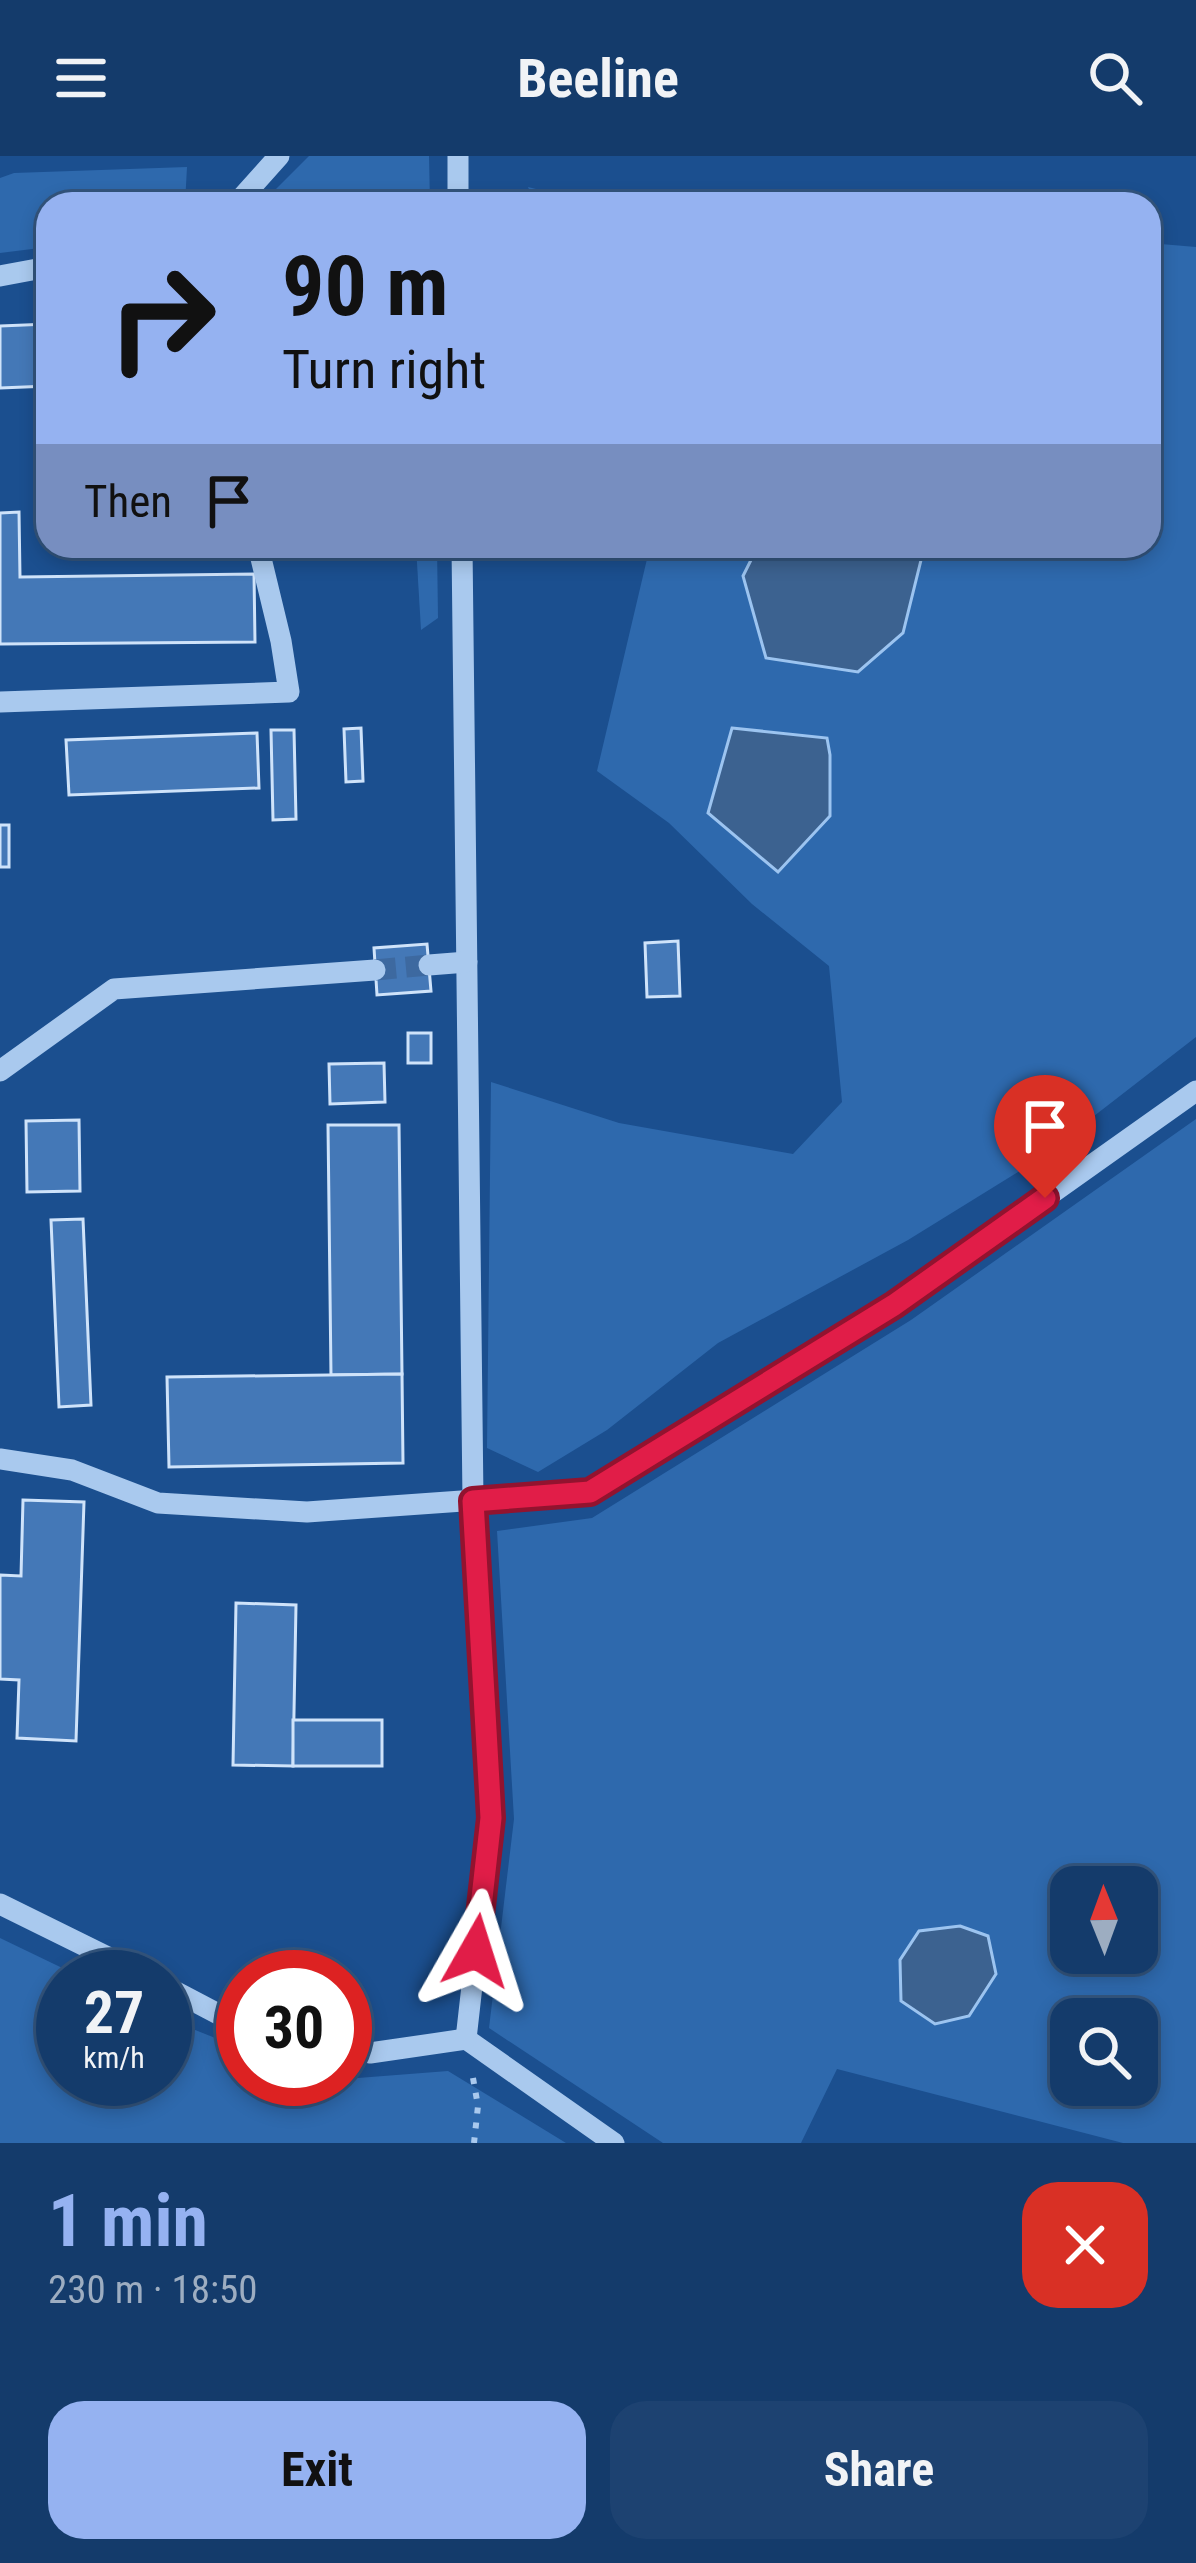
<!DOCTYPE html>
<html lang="en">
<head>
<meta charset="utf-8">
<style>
  :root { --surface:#143b6b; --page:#1d4271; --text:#f1f3f6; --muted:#9dadc1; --line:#33557e; --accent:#95b2f1 }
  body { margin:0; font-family:"Roboto Condensed",sans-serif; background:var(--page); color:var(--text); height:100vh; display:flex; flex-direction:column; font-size:45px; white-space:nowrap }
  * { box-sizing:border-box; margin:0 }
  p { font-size:39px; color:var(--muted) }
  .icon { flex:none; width:66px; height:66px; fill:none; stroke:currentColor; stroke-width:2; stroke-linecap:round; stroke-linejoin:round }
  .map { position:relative; height:1987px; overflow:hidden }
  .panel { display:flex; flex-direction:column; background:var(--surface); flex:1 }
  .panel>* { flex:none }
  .top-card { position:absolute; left:36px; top:36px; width:1125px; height:366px; border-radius:36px; box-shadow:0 6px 18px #0003,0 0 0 3px var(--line); background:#95b2f1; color:#111; overflow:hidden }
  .needle { width:78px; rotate:359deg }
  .fabs { position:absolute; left:1050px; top:1710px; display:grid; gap:24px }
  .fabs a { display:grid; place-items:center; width:108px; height:108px; border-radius:24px; background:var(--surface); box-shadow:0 6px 18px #0003,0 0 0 3px var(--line); font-size:60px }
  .speed { position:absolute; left:36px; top:1794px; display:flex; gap:24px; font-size:60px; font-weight:700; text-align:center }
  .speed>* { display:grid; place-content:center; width:156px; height:156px; border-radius:50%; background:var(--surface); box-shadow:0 6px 18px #0003,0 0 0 3px var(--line); line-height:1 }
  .speed small { font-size:30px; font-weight:400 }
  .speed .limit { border:18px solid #d22; background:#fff; color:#111 }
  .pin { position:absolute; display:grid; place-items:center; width:102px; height:102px; color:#fff; margin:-123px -51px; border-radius:50% 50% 50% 0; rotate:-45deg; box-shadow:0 0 12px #0007 }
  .pin .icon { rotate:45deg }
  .me { position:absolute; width:132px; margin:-66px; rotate:6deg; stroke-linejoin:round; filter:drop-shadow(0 0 9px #0008) }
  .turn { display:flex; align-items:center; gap:42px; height:252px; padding:0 48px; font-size:54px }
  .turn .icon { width:156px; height:156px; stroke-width:2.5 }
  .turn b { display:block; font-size:84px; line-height:102px }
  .then { display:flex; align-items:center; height:114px; padding:0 48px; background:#0003; gap:24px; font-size:45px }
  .round { display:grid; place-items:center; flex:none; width:126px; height:126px; border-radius:36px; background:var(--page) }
  .head { display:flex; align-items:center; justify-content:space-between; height:204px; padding:0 48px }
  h1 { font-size:72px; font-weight:700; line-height:90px; color:var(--accent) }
  .action { display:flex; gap:24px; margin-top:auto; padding:24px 48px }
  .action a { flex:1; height:138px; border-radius:36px; background:var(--accent); color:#111; font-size:48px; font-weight:700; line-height:138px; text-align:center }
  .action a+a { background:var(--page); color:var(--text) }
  header { display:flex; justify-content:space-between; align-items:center; height:156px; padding:0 48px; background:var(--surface); font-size:54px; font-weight:700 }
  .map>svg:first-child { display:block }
  .green { fill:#2e69ad; fill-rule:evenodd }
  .water { fill:#3c6290; stroke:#9cc4f0; stroke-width:3 }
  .building { fill:#4478b7; stroke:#cfe3fa; stroke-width:3 }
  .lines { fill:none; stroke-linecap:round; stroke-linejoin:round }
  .minor-tunnel { stroke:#3d69a0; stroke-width:21; stroke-dasharray:21 10; stroke-linecap:butt }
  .path { stroke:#a9c9ee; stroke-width:6; stroke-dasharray:6 9; stroke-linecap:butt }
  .minor { stroke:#a9c9ee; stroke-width:21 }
  .route-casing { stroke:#92132f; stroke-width:30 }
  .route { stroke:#e11d48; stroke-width:21 }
</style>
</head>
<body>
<header><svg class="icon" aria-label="menu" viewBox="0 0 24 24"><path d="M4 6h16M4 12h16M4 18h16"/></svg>Beeline<svg class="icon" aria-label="search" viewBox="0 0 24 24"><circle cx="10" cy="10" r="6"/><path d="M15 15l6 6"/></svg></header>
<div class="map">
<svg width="1196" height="1987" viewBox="0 0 1196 1987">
  <rect width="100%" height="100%" fill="#1b4f8f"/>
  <g class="green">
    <polygon points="309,0 429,0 430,48 261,48"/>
    <polygon points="187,11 185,48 48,48 48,91 0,97 0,22 14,17"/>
    <polygon points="528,31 596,48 535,48"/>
    <polygon points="1149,87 1196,91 1196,881 1036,1005 908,1084 718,1187 607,1274 538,1316 487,1292 491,926 619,967 793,998 842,946 829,810 752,748 669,667 597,615 647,403 646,390 1149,390"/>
    <polygon points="416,390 437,390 438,462 421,474"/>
    <path d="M 1196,963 L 1196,1987 L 1123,1987 L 837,1913 L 801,1987 L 663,1987 L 489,1872 L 514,1663 L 497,1375 L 592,1362 L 911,1164 ZM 1071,1731 L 1137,1731 L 1137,1797 L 1071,1797 ZM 1071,1863 L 1137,1863 L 1137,1929 L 1071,1929 Z"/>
    <polygon points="0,1782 81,1821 63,1821 63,1923 165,1923 165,1862 243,1893 243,1923 345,1923 448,1915 566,1987 0,1987"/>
  </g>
  <g class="water">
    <polygon points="758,390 889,390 921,404 903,477 858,516 766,502 743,420"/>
    <polygon points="732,572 827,582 830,599 830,660 778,716 708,657"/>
    <polygon points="960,1770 988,1780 996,1818 969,1860 935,1868 901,1845 900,1804 919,1775"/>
  </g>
  <g class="building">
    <polygon points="48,168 48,230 0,232 0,170"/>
    <polygon points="19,356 20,421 254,418 255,486 0,488 0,357"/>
    <polygon points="361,572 363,625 346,626 344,573"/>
    <polygon points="271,574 294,574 296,663 273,664"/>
    <polygon points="257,577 259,632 69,639 66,584"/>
    <rect x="0" y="669" width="9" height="42"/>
    <polygon points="678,785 680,840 647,841 645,787"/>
    <polygon points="427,788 431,835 377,839 374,792"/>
    <rect x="408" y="877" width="23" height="30"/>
    <polygon points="384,907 385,946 330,948 329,908"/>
    <polygon points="79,964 80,1035 27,1036 26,965"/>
    <polygon points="328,969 399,969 402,1218 331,1219"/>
    <polygon points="83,1063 91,1249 59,1251 51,1064"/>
    <polygon points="402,1218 403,1307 169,1311 167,1221"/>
    <polygon points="23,1344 84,1346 76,1585 17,1582 19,1524 0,1523 0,1419 21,1420"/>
    <polygon points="236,1447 296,1449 293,1610 233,1609"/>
    <rect x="293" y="1564" width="89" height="46"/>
  </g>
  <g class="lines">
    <polyline class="minor-tunnel" points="375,814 429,809"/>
    <polyline class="path" points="473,1922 478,1950 474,1987"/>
    <g class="minor">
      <polyline points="458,0 458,48"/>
      <polyline points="236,48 279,0"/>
      <polyline points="0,120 48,111"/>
      <polyline points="462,390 473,1345 491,1662 466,1883 614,1987"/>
      <polyline points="0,546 289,536 281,485 258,390"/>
      <polyline points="429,809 467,806"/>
      <polyline points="0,915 114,833 375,814"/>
      <polyline points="0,1303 72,1314 158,1347 307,1356 589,1336 894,1149 1196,935"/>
      <polyline points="0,1748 148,1821"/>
      <polyline points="165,1830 243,1871"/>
      <polyline points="345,1892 370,1897 466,1883"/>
    </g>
  </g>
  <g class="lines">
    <defs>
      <polyline id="route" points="476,1795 491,1662 473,1345 590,1336 894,1149 1045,1042"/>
    </defs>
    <use href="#route" class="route-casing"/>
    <use href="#route" class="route"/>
  </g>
</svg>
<div class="fabs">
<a><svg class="needle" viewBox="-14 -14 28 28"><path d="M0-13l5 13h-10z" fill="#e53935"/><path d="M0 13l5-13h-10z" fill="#9dadc1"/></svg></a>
<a><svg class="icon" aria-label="search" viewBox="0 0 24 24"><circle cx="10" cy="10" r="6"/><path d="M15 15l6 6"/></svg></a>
</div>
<div class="speed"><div>27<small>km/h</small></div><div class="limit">30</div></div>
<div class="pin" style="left:1045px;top:1042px;background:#d93025"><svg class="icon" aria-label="arrive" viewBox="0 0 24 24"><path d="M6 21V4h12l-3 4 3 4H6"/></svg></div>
<svg class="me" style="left:476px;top:1795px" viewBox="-20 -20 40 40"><path d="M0-17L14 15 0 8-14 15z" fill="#e11d48" stroke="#fff" stroke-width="4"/></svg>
<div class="top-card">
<div class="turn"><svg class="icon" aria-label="right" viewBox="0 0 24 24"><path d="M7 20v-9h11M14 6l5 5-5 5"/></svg><div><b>90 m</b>Turn right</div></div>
<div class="then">Then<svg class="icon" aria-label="arrive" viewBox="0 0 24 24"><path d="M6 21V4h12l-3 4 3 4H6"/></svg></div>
</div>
</div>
<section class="panel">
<div class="head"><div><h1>1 min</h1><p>230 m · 18:50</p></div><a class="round" style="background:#d93025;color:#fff"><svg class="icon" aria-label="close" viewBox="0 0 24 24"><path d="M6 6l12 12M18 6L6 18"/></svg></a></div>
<div class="action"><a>Exit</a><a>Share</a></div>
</section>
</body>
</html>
